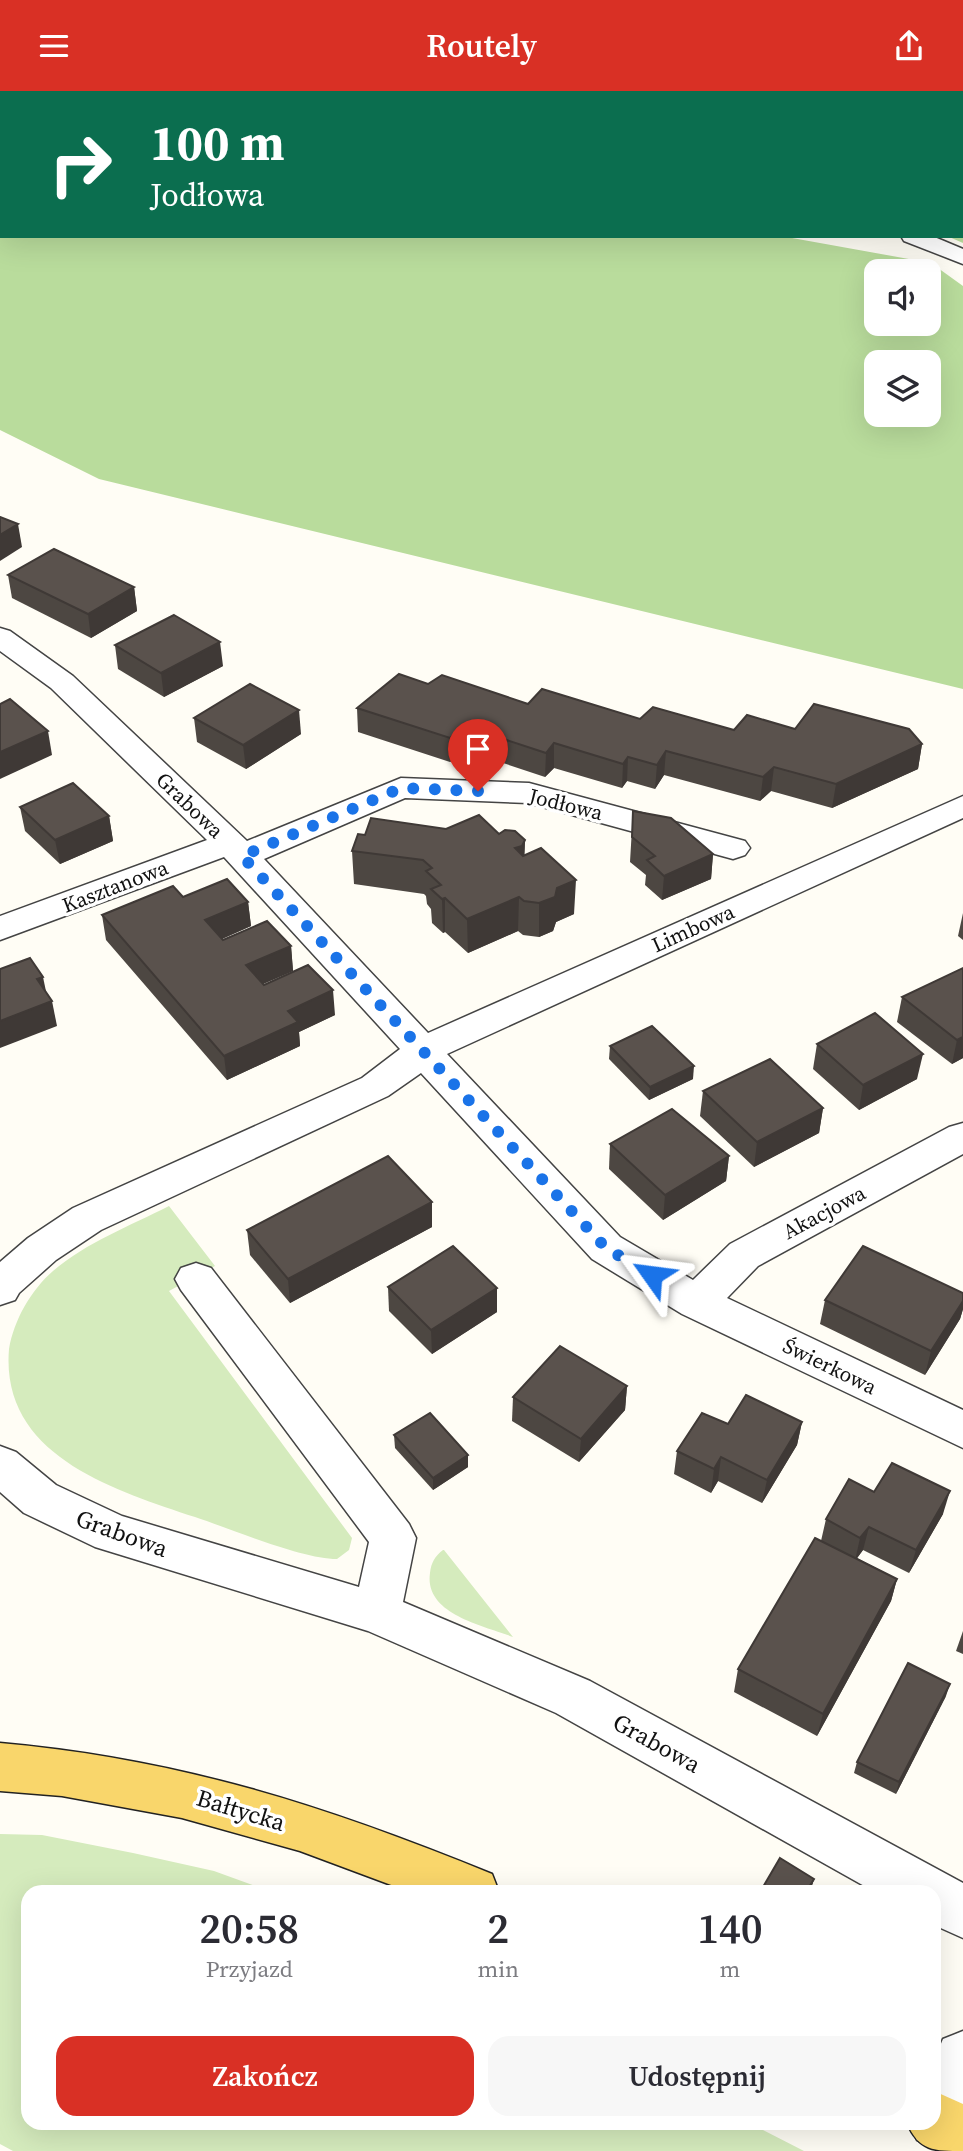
<!DOCTYPE html>
<html lang="pl">
<head>
<meta charset="utf-8">
<style>
  :root { --surface:#fff; --page:#f7f7f7; --text:#2b2b33; --muted:#7c7c81; --accent:#d93025 }
  body { margin:0; font-family:"Source Serif 4",serif; background:var(--page); color:var(--text); height:100vh; display:flex; flex-direction:column; font-size:26px; white-space:nowrap }
  * { box-sizing:border-box; margin:0 }
  p { font-size:23px; color:var(--muted) }
  .icon { flex:none; width:38px; height:38px; fill:none; stroke:currentColor; stroke-width:2; stroke-linecap:round; stroke-linejoin:round }
  .map { position:relative; flex:1; overflow:hidden }
  .drawer { position:absolute; left:21px; top:1794px; width:920px; height:245px; display:flex; flex-direction:column; background:var(--surface); border-radius:21px; box-shadow:0 7px 28px #0002 }
  .drawer>* { flex:none }
  .banner { position:absolute; left:0px; top:0px; width:964px; height:147px; box-shadow:0 7px 28px #0002; background:#0b6e4f; color:#fff; overflow:hidden }
  .tools { position:absolute; left:864px; top:168px; display:grid; gap:14px }
  .tools a { display:grid; place-items:center; width:77px; height:77px; border-radius:14px; background:var(--surface); box-shadow:0 7px 28px #0002; font-size:35px }
  .pin { position:absolute; display:grid; place-items:center; width:60px; height:60px; color:#fff; margin:-72px -30px; border-radius:50% 50% 50% 0; rotate:-45deg; box-shadow:0 0 7px #0007 }
  .pin .icon { rotate:45deg }
  .me { position:absolute; width:77px; margin:-38px; rotate:301deg; stroke-linejoin:round; filter:drop-shadow(0 0 5px #0008) }
  .turn { display:flex; align-items:center; gap:24px; height:147px; padding:0 35px; font-size:32px }
  .turn .icon { width:91px; height:91px; stroke-width:2.5 }
  .turn b { display:block; font-size:49px; line-height:60px }
  .eta { display:flex; justify-content:space-evenly; align-items:center; height:119px; text-align:center }
  .eta b { font-size:42px; font-weight:600; line-height:49px }
  .action { display:flex; gap:14px; margin-top:auto; padding:14px 35px }
  .action a { flex:1; height:80px; border-radius:21px; background:var(--accent); color:#fff; font-size:28px; font-weight:600; line-height:80px; text-align:center }
  .action a+a { background:var(--page); color:var(--text) }
  header { display:flex; justify-content:space-between; align-items:center; height:91px; padding:0 35px; background:var(--accent); color:#fff; font-size:32px; font-weight:600 }
  .map>svg:first-child { display:block }
  .green { fill:#d5ebbd }
  .forest { fill:#b9dc9c; fill-rule:evenodd }
  .lines { fill:none; stroke-linecap:round; stroke-linejoin:round }
  .minor-casing { stroke:#444; stroke-width:3 }
  .major-casing { stroke:#222; stroke-width:3 }
  .minor { fill:#fff; fill-rule:evenodd }
  .major { fill:#f9d66b; fill-rule:evenodd }
  .wall { fill:#4d4742 }
  .shaded-wall { fill:#3f3936 }
  .building { fill:#5a524d; stroke:#3f3936; stroke-width:2 }
  .route { stroke:#1a73e8; stroke-width:12; stroke-dasharray:0 21.6 }
  .labels { text-anchor:middle; dominant-baseline:central; stroke-width:7; stroke-linejoin:round; paint-order:stroke }
  .street-label { font-size:21px; fill:#111; stroke:#fff }
  .near-street-label { font-size:24px; fill:#111; stroke:#fff }
</style>
</head>
<body>
<header><svg class="icon" aria-label="menu" viewBox="0 0 24 24"><path d="M4 6h16M4 12h16M4 18h16"/></svg>Routely<svg class="icon" aria-label="share" viewBox="0 0 24 24"><path d="M12 15V3M7 8l5-5 5 5M5 13v7h14v-7"/></svg></header>
<div class="map">
<svg width="963" height="2060" viewBox="0 0 963 2060">
  <rect width="100%" height="100%" fill="#fffdf5"/>
  <g class="green">
    <path d="M 169,1115 L 215,1175 L 169,1200 L 352,1447 L 349,1459 L 337,1468 C 302,1468 231,1438 195,1426 C 115,1399 0,1365 9,1258 C 14,1229 31,1199 53,1180 C 87,1151 130,1135 169,1115 Z"/>
    <path d="M 443,1459 L 444,1459 L 513,1546 C 482,1534 424,1523 430,1482 C 431,1472 435,1465 443,1459 Z"/>
    <polygon points="0,1743 42,1744 133,1762 214,1780 272,1801 28,1801 28,2032 749,2032 804,2060 13,2060 0,2053"/>
  </g>
  <g class="forest">
    <polygon points="259,0 963,0 963,152 947,145 962,145 962,2"/>
    <path d="M 0,75 L 2,145 L 781,145 L 931,172 L 963,195 L 963,598 L 99,388 L 0,339 ZM 877,180 L 929,180 L 929,233 L 877,233 ZM 877,271 L 929,271 L 929,324 L 877,324 Z"/>
  </g>
  <g class="lines">
    <defs>
      <g id="minor">
        <polygon points="232,0 255,0 256,2 233,2"/>
        <polygon points="901,145 932,145 963,158 963,173 904,150"/>
        <polygon points="0,537 10,540 73,585 247,750 401,687 529,692 745,750 750,757 745,764 733,768 528,712 405,707 264,768 428,942 963,705 963,727 447,963 620,1146 693,1189 730,1153 949,1036 963,1032 963,1063 758,1175 727,1207 963,1319 963,1357 682,1223 592,1168 421,982 388,1005 101,1139 56,1169 19,1202 15,1209 0,1214 0,1171 28,1147 73,1117 362,987 400,958 224,766 0,849 0,825 207,749 51,597 0,560"/>
        <polygon points="196,1172 211,1177 409,1433 416,1447 403,1511 590,1590 963,1792 963,1847 934,1834 934,1801 875,1801 556,1622 368,1540 95,1456 24,1422 0,1401 0,1355 16,1361 56,1394 122,1425 359,1496 369,1451 181,1199 175,1188 181,1177"/>
        <polygon points="963,1940 963,2035 957,2049 937,2057 917,2049 910,2032 934,2032 934,1969 943,1948"/>
      </g>
      <g id="major">
        <path d="M 0,1652 C 180,1668 326,1715 492,1783 L 499,1801 L 410,1801 L 300,1760 L 182,1727 L 62,1705 L 0,1700 Z"/>
        <path d="M 934,2000 L 963,2013 L 963,2060 C 934,2060 919,2060 907,2032 L 934,2032 Z"/>
      </g>
    </defs>
    <use href="#minor" class="minor-casing"/>
    <use href="#major" class="major-casing"/>
    <use href="#minor" class="minor"/>
    <use href="#major" class="major"/>
  </g>
  <g class="wall">
    <polygon points="0,0 189,0 189,2 2,2 2,35 0,34"/>
    <polygon points="8,484 134,496 137,520 91,547 12,507"/>
    <polygon points="115,554 223,575 164,606 118,578"/>
    <polygon points="428,593 528,613 640,628 734,639 795,638 922,653 918,678 832,717 771,700 760,710 664,684 655,698 627,690 622,697 554,677 545,686 464,659 450,671 358,641 357,617"/>
    <polygon points="194,627 301,643 246,678 197,651"/>
    <polygon points="20,716 109,725 113,750 60,773 25,740"/>
    <polygon points="633,720 713,763 711,788 662,809 645,794 646,784 630,771"/>
    <polygon points="446,738 499,743 525,749 524,764 574,823 556,831 553,840 539,846 523,844 518,840 468,862 445,841 443,842 432,832 431,818 427,813 426,805 424,803 354,793 352,760 365,744"/>
    <polygon points="183,806 248,811 251,835 222,848 223,849 291,855 293,880 263,893 335,924 299,941 300,955 227,989 106,849 102,824"/>
    <polygon points="963,822 963,849 958,845"/>
    <polygon points="963,877 963,967 952,973 897,931 902,906"/>
    <polygon points="817,953 917,988 859,1019 813,978"/>
    <polygon points="610,955 693,988 649,1009 609,968"/>
    <polygon points="703,1000 823,1017 819,1042 754,1076 700,1025"/>
    <polygon points="610,1053 729,1065 726,1090 663,1129 609,1078"/>
    <polygon points="432,1136 290,1212 250,1164 247,1139"/>
    <polygon points="388,1196 497,1221 432,1263 389,1220"/>
    <polygon points="963,1202 963,1218 960,1228 925,1284 820,1233 825,1209"/>
    <polygon points="627,1295 625,1319 579,1371 512,1330 513,1306"/>
    <polygon points="802,1331 797,1354 762,1412 718,1390 711,1402 674,1383 677,1360 728,1333"/>
    <polygon points="394,1344 468,1376 433,1399 395,1357"/>
    <polygon points="874,1401 943,1423 909,1482 863,1459 857,1467 897,1488 891,1510 817,1645 734,1601 738,1578 821,1450 826,1428"/>
    <polygon points="963,1540 963,1563 956,1560"/>
    <polygon points="946,1605 896,1703 854,1682 857,1671"/>
    <polygon points="814,1788 810,1801 762,1801 763,1796"/>
  </g>
  <g class="shaded-wall">
    <polygon points="118,0 189,0 189,2 115,2"/>
    <polygon points="18,433 22,456 0,470 0,444"/>
    <polygon points="134,496 137,520 91,547 88,523"/>
    <polygon points="220,551 223,575 164,606 161,582"/>
    <polygon points="299,619 301,643 246,678 243,654"/>
    <polygon points="464,635 464,659 450,671 450,647"/>
    <polygon points="48,640 52,664 0,688 0,661"/>
    <polygon points="554,652 554,677 545,686 546,662"/>
    <polygon points="922,653 918,678 832,717 836,693"/>
    <polygon points="666,660 664,684 655,698 657,674"/>
    <polygon points="628,666 627,690 622,697 623,673"/>
    <polygon points="774,676 771,700 760,710 763,686"/>
    <polygon points="109,725 113,750 60,773 55,749"/>
    <polygon points="525,749 524,782 515,757"/>
    <polygon points="713,763 711,788 662,809 664,785"/>
    <polygon points="576,789 574,823 556,831 553,840 539,846 539,812 557,797"/>
    <polygon points="519,806 518,840 468,862 467,828"/>
    <polygon points="445,807 445,841 443,842 442,808"/>
    <polygon points="248,811 251,835 208,854 205,829"/>
    <polygon points="291,855 293,880 249,899 246,874"/>
    <polygon points="43,886 48,910 37,888"/>
    <polygon points="333,899 335,924 299,941 300,955 227,989 224,965 288,920"/>
    <polygon points="52,910 57,935 0,957 0,930"/>
    <polygon points="963,946 963,967 952,973 957,949"/>
    <polygon points="923,963 917,988 859,1019 863,994"/>
    <polygon points="694,975 693,988 649,1009 650,996"/>
    <polygon points="823,1017 819,1042 754,1076 757,1051"/>
    <polygon points="729,1065 726,1090 663,1129 665,1104"/>
    <polygon points="432,1111 432,1136 290,1212 288,1188"/>
    <polygon points="497,1197 497,1221 432,1263 431,1239"/>
    <polygon points="963,1210 963,1218 960,1228 925,1284 931,1260"/>
    <polygon points="627,1295 625,1319 579,1371 581,1348"/>
    <polygon points="802,1331 797,1354 762,1412 767,1389"/>
    <polygon points="468,1364 468,1376 433,1399 433,1387"/>
    <polygon points="721,1366 718,1390 711,1402 714,1378"/>
    <polygon points="950,1400 943,1423 909,1482 916,1459"/>
    <polygon points="869,1436 863,1459 855,1470 860,1447"/>
    <polygon points="897,1488 891,1510 817,1645 823,1623"/>
    <polygon points="950,1593 946,1605 896,1703 899,1691"/>
    <polygon points="814,1788 810,1801 806,1801"/>
  </g>
  <g class="building">
    <polygon points="36,0 118,0 115,2 54,2"/>
    <polygon points="0,426 18,433 0,444"/>
    <polygon points="54,458 134,496 88,523 8,484"/>
    <polygon points="174,524 220,551 161,582 115,554"/>
    <polygon points="399,583 428,593 442,584 528,613 542,598 640,628 653,616 734,639 747,624 795,638 814,613 909,638 922,653 836,693 774,676 763,686 666,660 657,674 628,666 623,673 554,652 546,662 464,635 450,647 357,617"/>
    <polygon points="250,593 299,619 243,654 194,627"/>
    <polygon points="10,608 48,640 0,661 0,613"/>
    <polygon points="73,692 109,725 55,749 20,716"/>
    <polygon points="633,720 671,727 713,763 664,785 647,769 655,765 632,746"/>
    <polygon points="479,724 499,743 505,739 515,740 525,749 522,755 515,757 523,765 541,757 576,789 557,797 555,806 539,812 524,810 519,806 467,828 445,807 442,808 431,798 441,794 426,780 432,777 423,769 352,760 358,743 365,744 371,727 446,738"/>
    <polygon points="227,788 248,811 205,829 223,849 267,830 291,855 246,874 264,894 308,874 333,899 288,920 298,931 224,965 102,824 173,795 183,806"/>
    <polygon points="30,867 43,886 37,888 52,910 0,930 0,878"/>
    <polygon points="963,877 963,946 957,949 902,906"/>
    <polygon points="875,922 923,963 863,994 817,953"/>
    <polygon points="652,935 694,975 650,996 610,955"/>
    <polygon points="770,968 823,1017 757,1051 703,1000"/>
    <polygon points="672,1018 729,1065 665,1104 610,1053"/>
    <polygon points="388,1065 432,1111 288,1188 247,1139"/>
    <polygon points="453,1155 497,1197 431,1239 388,1196"/>
    <polygon points="863,1155 963,1202 963,1210 931,1260 825,1209"/>
    <polygon points="560,1255 627,1295 581,1348 513,1306"/>
    <polygon points="746,1304 802,1331 767,1389 721,1366 714,1378 677,1360 702,1322 728,1333"/>
    <polygon points="430,1322 468,1364 433,1387 394,1344"/>
    <polygon points="892,1372 950,1400 916,1459 869,1436 860,1447 826,1428 849,1388 874,1401"/>
    <polygon points="815,1447 897,1488 823,1623 738,1578"/>
    <polygon points="908,1572 950,1593 899,1691 857,1671"/>
    <polygon points="780,1767 814,1788 806,1801 771,1801 763,1796"/>
  </g>
  <g class="lines">
    <polyline class="route" points="478,700 401,697 242,765 606,1157 652,1184"/>
  </g>
  <g class="labels">
    <g class="street-label">
      <text transform="translate(566 713) rotate(14)">Jodłowa</text>
      <text transform="translate(190 714) rotate(44)">Grabowa</text>
      <text transform="translate(115 795) rotate(-21)">Kasztanowa</text>
      <text transform="translate(693 837) rotate(-24)">Limbowa</text>
      <text transform="translate(824 1121) rotate(-28)">Akacjowa</text>
      <text transform="translate(830 1275) rotate(26)">Świerkowa</text>
    </g>
    <g class="near-street-label">
      <text transform="translate(122 1442) rotate(20)">Grabowa</text>
      <text transform="translate(657 1652) rotate(29)">Grabowa</text>
      <text transform="translate(241 1719) rotate(17)">Bałtycka</text>
    </g>
  </g>
</svg>
<div class="tools">
<a><svg class="icon" aria-label="sound" viewBox="0 0 24 24"><path d="M4 9h4l5-4v14l-5-4H4zM17 9q2 3 0 6"/></svg></a>
<a><svg class="icon" aria-label="layers" viewBox="0 0 24 24"><path d="M12 4l9 5-9 5-9-5zM3 14l9 5 9-5"/></svg></a>
</div>
<div class="pin" style="left:478px;top:700px;background:#d93025"><svg class="icon" aria-label="arrive" viewBox="0 0 24 24"><path d="M6 21V4h12l-3 4 3 4H6"/></svg></div>
<svg class="me" style="left:652px;top:1184px" viewBox="-20 -20 40 40"><path d="M0-17L14 15 0 8-14 15z" fill="#1a73e8" stroke="#fff" stroke-width="4"/></svg>
<div class="banner">
<div class="turn"><svg class="icon" aria-label="right" viewBox="0 0 24 24"><path d="M7 20v-9h11M14 6l5 5-5 5"/></svg><div><b>100 m</b>Jodłowa</div></div>
</div>
<section class="drawer">
<div class="eta">
<div><b>20:58</b><p>Przyjazd</p></div>
<div><b>2</b><p>min</p></div>
<div><b>140</b><p>m</p></div>
</div>
<div class="action"><a>Zakończ</a><a>Udostępnij</a></div>
</section>
</div>
</body>
</html>
